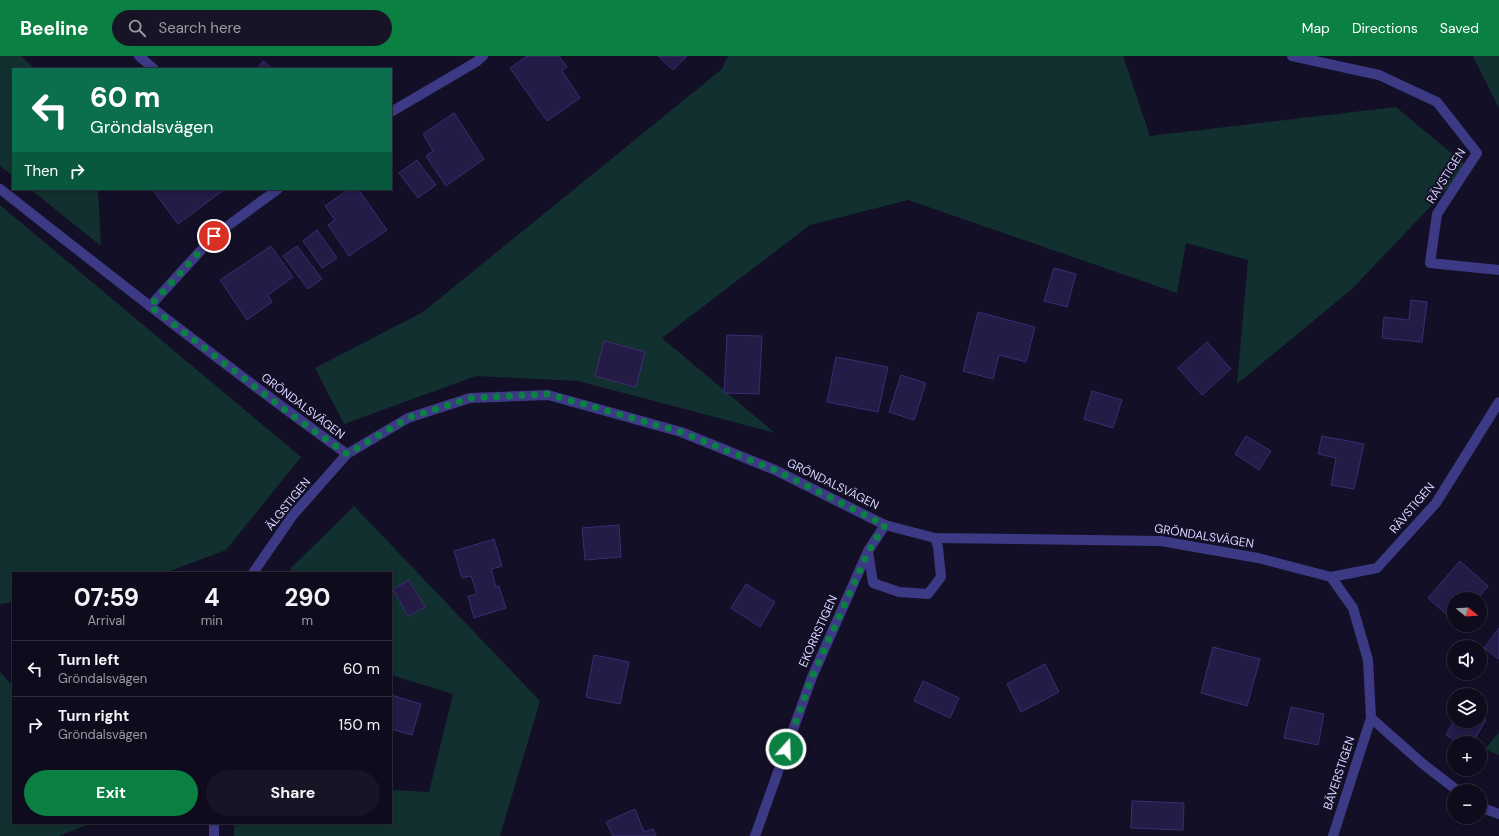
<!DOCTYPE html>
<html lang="en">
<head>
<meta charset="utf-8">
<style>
  :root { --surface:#0e0b1c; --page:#171425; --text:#f1f3f6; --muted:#9b9ba3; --line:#2e2b3b; --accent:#0b8043 }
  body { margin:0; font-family:"DM Sans",sans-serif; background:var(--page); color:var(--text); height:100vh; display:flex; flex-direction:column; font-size:15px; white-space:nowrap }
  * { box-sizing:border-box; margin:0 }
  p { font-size:13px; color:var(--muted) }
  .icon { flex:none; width:22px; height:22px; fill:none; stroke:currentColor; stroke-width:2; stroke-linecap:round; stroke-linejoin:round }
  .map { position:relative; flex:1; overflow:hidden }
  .panel { position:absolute; left:12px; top:516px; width:380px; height:252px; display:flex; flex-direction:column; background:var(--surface); border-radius:0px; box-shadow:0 2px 6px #0003,0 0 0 1px var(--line) }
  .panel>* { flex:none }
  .hud { position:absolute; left:12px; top:12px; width:380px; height:122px; border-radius:0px; box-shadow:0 2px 6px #0003,0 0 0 1px var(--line); background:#0b6e4f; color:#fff; overflow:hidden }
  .needle { width:26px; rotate:108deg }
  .controls { position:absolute; left:1447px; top:536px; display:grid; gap:8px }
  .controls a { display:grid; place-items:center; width:40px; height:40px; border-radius:50%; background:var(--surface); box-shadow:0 2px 6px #0003,0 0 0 1px var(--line); font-size:20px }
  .pin { position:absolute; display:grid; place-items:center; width:34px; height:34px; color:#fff; margin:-17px; border:2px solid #fff; border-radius:50%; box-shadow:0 1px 4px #0007 }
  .me { position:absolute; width:44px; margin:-22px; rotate:20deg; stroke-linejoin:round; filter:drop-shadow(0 0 3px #0008) }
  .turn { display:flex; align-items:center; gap:14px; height:84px; padding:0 12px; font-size:18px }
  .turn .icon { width:52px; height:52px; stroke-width:2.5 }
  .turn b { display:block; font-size:28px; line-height:34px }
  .then { display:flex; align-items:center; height:38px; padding:0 12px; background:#0003; gap:8px; font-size:15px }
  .eta { display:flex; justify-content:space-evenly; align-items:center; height:68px; text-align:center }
  .eta b { font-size:24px; font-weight:700; line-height:28px }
  .button { display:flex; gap:8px; margin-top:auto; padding:8px 12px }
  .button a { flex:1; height:46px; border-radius:24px; background:var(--accent); color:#fff; font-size:16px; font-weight:700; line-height:46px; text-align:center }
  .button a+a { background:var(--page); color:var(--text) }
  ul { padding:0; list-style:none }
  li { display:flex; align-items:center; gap:12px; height:56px; padding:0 12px; border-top:1px solid var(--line) }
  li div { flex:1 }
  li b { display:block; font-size:15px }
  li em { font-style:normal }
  header { display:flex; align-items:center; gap:24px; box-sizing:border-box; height:56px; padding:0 20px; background:var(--accent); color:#fff }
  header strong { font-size:19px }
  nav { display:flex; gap:22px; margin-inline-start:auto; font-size:14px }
  .search { width:280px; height:36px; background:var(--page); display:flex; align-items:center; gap:10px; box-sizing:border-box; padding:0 14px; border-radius:22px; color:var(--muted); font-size:15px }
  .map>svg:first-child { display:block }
  .green { fill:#12302f }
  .building { fill:#241b47; stroke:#3b2d73 }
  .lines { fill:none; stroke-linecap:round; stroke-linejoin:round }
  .minor { stroke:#3d3a85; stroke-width:10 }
  .route { stroke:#0b8043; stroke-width:7; stroke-dasharray:0 12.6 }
  .labels { text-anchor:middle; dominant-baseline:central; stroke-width:4; stroke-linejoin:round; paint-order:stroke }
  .street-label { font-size:12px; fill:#d9d4ff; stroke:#130f26 }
</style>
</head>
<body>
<header>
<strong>Beeline</strong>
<div class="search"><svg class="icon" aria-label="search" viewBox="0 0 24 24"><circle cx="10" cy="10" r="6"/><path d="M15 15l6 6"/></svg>Search here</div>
<nav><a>Map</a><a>Directions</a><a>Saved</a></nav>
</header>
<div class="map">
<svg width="1499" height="780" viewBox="0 0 1499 780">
  <rect width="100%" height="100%" fill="#130f26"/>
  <g class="green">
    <polygon points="0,0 21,0 35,13 13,13 13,120 0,110"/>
    <polygon points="728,0 1123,0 1150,80 1396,51 1468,111 1352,233 1237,328 1248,204 1186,187 1177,237 908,144 810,169 662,282 775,377 578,325 476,320 344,368 315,312 423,256 722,13"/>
    <polygon points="1473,0 1499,0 1499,52"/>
    <polygon points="30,133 98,133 101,190"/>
    <polygon points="0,149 301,401 226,494 165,517 13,517 13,546 0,548"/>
    <polygon points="354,450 540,645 500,780 234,780 234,767 391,767 391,734 429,736 453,638 391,619 391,517 289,517 292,511"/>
    <polygon points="0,616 13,630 13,767 92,767 59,780 0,780"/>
    <polygon points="1499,676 1499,699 1485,693"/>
  </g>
  <g class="building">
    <polygon points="527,0 559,0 567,11 562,15 580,42 547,65 510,12"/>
    <polygon points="658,0 687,0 673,14"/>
    <polygon points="263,5 273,13 257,13"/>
    <polygon points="454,57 484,103 446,130 426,100 433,95 423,78"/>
    <polygon points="417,104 436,129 418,142 399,117"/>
    <polygon points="154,133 225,133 178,168 153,134"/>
    <polygon points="349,133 358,133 387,174 349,200 328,169 335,164 325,150"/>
    <polygon points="317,174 337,202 322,212 303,185"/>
    <polygon points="271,190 293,221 268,239 272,246 247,264 220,224"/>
    <polygon points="297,190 322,223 308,233 283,200"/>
    <polygon points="1054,212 1076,218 1067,251 1044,245"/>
    <polygon points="1411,244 1427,246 1422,286 1382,282 1384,261 1409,264"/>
    <polygon points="978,256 1035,271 1026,306 999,299 993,323 963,315"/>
    <polygon points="727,279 762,280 759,338 724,337"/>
    <polygon points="604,285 645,296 636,331 595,320"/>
    <polygon points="1207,286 1231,313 1202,339 1178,312"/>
    <polygon points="836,301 888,311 878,356 827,346"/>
    <polygon points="901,319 926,327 914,364 889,356"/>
    <polygon points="1092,335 1122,344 1113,372 1084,363"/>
    <polygon points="1246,380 1271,395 1259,414 1235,398"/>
    <polygon points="1322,380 1364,388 1354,433 1331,429 1336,402 1318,398"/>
    <polygon points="619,469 621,501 585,504 582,472"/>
    <polygon points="494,483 502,510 491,513 496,531 499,530 506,552 474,562 468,540 477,538 471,520 462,522 454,495"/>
    <polygon points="1460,505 1488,530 1477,543 1454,543 1454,565 1428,542"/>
    <polygon points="409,524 425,551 408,560 393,533"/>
    <polygon points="746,528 775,546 760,571 731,552"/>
    <polygon points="1499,572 1499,603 1484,592"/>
    <polygon points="1213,591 1260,603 1247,650 1201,637"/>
    <polygon points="594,599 629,606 620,648 586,641"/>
    <polygon points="1045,608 1059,636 1021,656 1007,628"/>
    <polygon points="923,625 959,642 950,662 914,645"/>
    <polygon points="391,639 421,648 412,679 391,673"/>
    <polygon points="1291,651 1324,658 1318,689 1284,682"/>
    <polygon points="1480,661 1486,664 1472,687 1459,687 1446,679 1454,665 1480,665"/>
    <polygon points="1132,745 1184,747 1183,774 1131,772"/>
    <polygon points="635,753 644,776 653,773 656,780 613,780 606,766"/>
  </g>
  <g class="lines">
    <g class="minor">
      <polyline points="139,0 154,13"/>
      <polyline points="1292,0 1379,19 1437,46 1477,97 1437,158 1430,207 1499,214"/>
      <polyline points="391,56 476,6 483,0"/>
      <path d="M 0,133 C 115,223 229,313 347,398 L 408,362 L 470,342 L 548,339 L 681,376 L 775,414 L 885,469 L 935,482 L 1161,485 L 1258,502 L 1331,521 L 1353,552 L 1368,604 L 1371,662 L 1423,708 L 1458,735"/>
      <polyline points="150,250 214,180 278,133"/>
      <polyline points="885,469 868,495 873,527 899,536 928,538 941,521 938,491 935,482"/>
      <polyline points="253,517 293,459 347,398"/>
      <polyline points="1331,521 1377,512 1436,447 1499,346"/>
      <polyline points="1480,751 1499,758"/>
      <polyline points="214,767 214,780"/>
      <polyline points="755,780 812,621 868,495"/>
      <polyline points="1333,780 1371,662"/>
    </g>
  </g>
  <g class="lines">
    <polyline class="route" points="214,180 150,250 293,360 347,398 408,362 470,342 548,338 681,376 775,414 885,469 868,496 812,621 786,693"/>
  </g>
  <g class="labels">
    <g class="street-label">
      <text transform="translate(1446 120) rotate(-58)">RÄVSTIGEN</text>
      <text transform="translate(303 350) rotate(37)">GRÖNDALSVÄGEN</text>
      <text transform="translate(833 428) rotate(26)">GRÖNDALSVÄGEN</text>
      <text transform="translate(288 448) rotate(-51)">ÄLGSTIGEN</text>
      <text transform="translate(1412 452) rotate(-50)">RÄVSTIGEN</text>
      <text transform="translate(1204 480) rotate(9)">GRÖNDALSVÄGEN</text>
      <text transform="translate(818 575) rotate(-66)">EKORRSTIGEN</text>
      <text transform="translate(1339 717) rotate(-72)">BÄVERSTIGEN</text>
    </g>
  </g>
</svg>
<div class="controls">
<a><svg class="needle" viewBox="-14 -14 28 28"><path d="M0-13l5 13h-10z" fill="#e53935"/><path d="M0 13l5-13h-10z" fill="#9b9ba3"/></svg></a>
<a><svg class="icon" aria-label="sound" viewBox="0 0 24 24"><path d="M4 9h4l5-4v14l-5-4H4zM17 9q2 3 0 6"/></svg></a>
<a><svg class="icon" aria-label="layers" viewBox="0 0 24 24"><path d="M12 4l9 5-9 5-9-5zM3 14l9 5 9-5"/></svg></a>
<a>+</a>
<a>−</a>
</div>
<div class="pin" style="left:214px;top:180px;background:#d93025"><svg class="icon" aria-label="arrive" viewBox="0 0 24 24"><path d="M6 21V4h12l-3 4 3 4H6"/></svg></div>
<svg class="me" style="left:786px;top:693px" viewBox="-20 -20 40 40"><circle r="17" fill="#0b8043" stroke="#fff" stroke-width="3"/><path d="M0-11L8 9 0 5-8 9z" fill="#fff"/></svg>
<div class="hud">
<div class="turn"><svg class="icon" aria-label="left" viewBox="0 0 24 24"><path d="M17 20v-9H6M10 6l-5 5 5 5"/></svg><div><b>60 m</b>Gröndalsvägen</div></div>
<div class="then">Then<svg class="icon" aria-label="right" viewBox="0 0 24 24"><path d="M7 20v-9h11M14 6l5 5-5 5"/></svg></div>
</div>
<section class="panel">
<div class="eta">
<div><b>07:59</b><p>Arrival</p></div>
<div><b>4</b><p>min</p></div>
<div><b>290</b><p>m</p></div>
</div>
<ul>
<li><svg class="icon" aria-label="left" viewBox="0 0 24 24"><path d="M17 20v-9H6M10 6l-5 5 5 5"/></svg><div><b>Turn left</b><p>Gröndalsvägen</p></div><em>60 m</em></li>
<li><svg class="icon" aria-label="right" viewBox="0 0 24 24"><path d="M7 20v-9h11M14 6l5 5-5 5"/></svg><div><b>Turn right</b><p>Gröndalsvägen</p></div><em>150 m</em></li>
</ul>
<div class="button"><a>Exit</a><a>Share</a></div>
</section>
</div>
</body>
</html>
